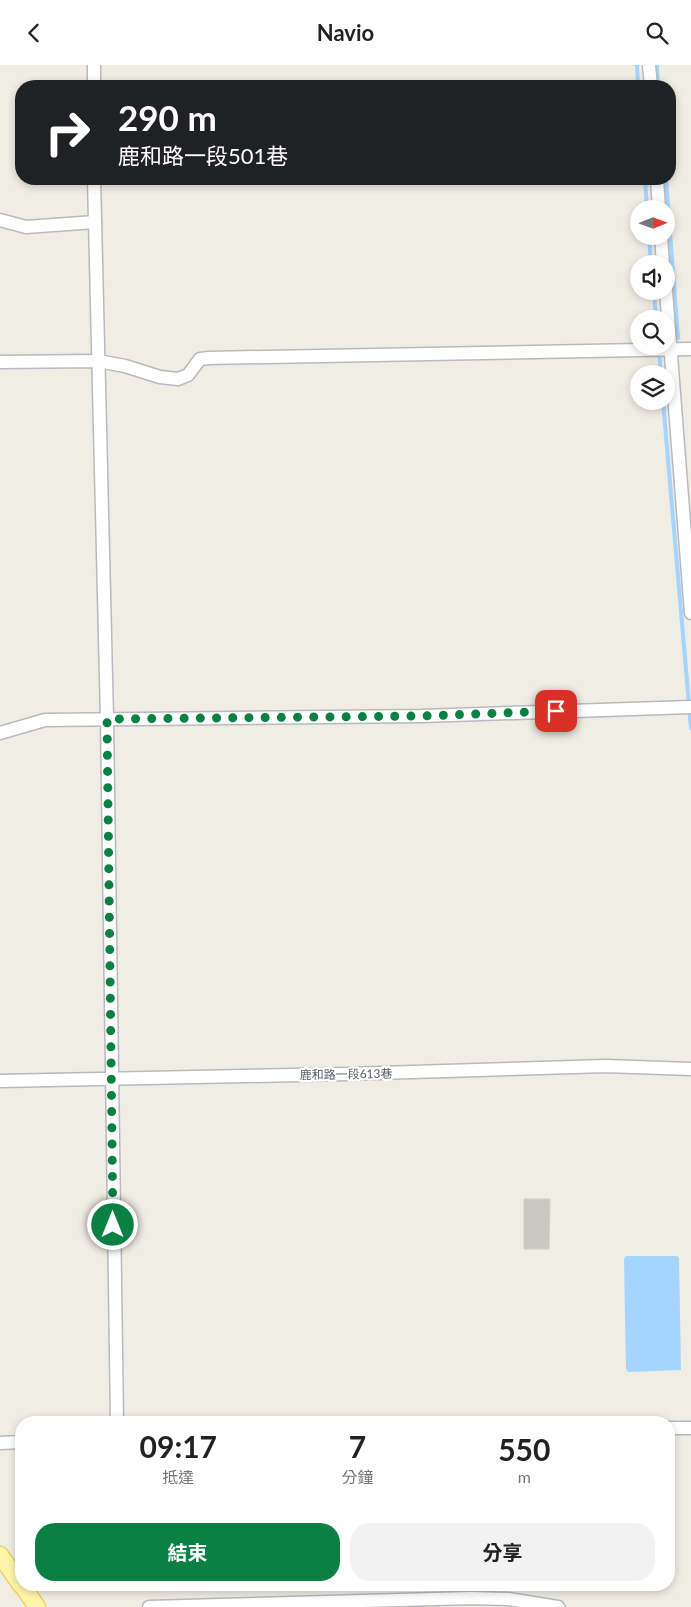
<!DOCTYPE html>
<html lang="zh-TW">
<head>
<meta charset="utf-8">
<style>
  :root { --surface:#fff; --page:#f2f2f2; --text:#222; --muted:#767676; --accent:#0b8043 }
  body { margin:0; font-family:Lato,"Noto Sans TC",sans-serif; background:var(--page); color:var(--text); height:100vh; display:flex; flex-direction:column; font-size:19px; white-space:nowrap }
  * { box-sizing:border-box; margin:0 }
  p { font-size:16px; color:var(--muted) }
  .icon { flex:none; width:28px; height:28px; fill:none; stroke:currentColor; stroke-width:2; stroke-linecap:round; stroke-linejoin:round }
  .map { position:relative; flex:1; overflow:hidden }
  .panel { position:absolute; left:15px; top:1351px; width:660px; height:175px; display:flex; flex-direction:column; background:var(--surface); border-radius:20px; box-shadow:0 2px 8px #0003 }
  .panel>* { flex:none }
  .hud { position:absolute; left:15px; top:15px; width:661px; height:105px; border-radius:20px; box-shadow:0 2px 8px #0003; background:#202124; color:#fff; overflow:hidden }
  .needle { width:32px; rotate:89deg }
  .controls { position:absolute; left:630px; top:135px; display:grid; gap:10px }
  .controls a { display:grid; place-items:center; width:45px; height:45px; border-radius:50%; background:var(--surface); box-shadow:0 2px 8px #0003; font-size:25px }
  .pin { position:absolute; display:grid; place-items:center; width:42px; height:42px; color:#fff; margin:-21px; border-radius:10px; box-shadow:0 2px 8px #0006 }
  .me { position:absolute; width:55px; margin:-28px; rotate:0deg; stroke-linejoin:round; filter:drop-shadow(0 0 4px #0008) }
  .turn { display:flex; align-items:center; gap:18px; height:105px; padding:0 20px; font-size:22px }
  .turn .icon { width:65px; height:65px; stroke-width:2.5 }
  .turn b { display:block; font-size:35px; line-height:42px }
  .eta { display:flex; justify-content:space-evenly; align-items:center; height:85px; text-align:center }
  .eta b { font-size:30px; font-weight:700; line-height:35px }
  .action { display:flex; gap:10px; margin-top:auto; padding:10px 20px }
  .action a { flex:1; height:58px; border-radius:20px; background:var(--accent); color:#fff; font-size:20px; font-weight:700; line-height:58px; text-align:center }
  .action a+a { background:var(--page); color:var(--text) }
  header { display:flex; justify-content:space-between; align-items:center; height:65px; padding:0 20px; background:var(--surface); font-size:22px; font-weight:700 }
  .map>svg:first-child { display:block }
  .water { fill:#a5d4ff }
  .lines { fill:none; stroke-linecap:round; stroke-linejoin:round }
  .stream { stroke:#a5d4ff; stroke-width:4 }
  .building { fill:#cac8c1; stroke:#d4cfc2 }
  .minor-casing { stroke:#b7babf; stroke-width:15 }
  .major-casing { stroke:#f5cf58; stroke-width:19 }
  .minor { stroke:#fff; stroke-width:12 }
  .major { stroke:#fff5aa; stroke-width:16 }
  .route { stroke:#0b8043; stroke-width:9; stroke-dasharray:0 16.2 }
  .labels { text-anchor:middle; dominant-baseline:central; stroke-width:4.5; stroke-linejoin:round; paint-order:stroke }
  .street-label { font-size:12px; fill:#5c6065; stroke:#fff }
</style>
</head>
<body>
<header><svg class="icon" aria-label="back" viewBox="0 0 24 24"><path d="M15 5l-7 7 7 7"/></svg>Navio<svg class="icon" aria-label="search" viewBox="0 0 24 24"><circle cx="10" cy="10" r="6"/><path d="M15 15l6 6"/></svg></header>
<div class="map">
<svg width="691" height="1542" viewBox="0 0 691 1542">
  <rect width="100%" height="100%" fill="#efede4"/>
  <polygon class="water" points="626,1191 677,1191 679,1193 681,1305 628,1307 626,1304 624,1194"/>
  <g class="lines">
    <g class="stream">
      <polyline points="637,0 638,21"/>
      <polyline points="657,0 658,21"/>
      <polyline points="645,114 647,144"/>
      <polyline points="666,114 678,273"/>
      <polyline points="649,171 651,199"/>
      <polyline points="654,226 656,254"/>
      <polyline points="659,286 661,309"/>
      <polyline points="663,336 691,663"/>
    </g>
  </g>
  <polygon class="building" points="524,1134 550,1134 549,1184 524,1184"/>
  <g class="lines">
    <defs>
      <g id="minor">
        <polyline points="94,0 94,21"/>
        <polyline points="649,0 651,21"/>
        <polyline points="94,114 107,654 117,1358"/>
        <polyline points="657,114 659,144"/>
        <polyline points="0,155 26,162 95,157"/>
        <polyline points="661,171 663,199"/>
        <polyline points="666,226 691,548"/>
        <polyline points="0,297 98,296 125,301 160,312 178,314 188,310 200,294 209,293 691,284"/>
        <polyline points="0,668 45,655 422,651 691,642"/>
        <polyline points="0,1016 347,1009 606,1001 691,1004"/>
        <polyline points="669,1363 691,1363"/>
        <polyline points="0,1378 21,1377"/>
        <polyline points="149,1542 471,1533 508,1534 558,1542"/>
      </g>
      <g id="major">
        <polyline points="0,1490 21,1520"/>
        <polyline points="22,1520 37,1542"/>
      </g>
    </defs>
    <use href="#minor" class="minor-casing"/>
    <use href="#major" class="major-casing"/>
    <use href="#minor" class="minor"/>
    <use href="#major" class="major"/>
  </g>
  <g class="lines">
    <polyline class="route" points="113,1160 107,654 422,651 556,646"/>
  </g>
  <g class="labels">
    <g class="street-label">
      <text transform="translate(346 1009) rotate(-1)">鹿和路一段613巷</text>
    </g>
  </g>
</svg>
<div class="controls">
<a><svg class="needle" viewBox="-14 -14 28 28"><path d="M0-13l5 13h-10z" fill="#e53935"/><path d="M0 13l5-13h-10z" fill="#767676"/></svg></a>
<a><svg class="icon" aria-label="sound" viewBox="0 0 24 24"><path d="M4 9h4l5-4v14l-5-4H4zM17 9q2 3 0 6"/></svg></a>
<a><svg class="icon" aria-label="search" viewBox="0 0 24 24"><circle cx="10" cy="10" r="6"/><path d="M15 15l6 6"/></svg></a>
<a><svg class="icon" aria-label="layers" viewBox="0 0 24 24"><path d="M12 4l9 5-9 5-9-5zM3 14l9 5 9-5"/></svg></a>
</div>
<div class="pin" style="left:556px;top:646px;background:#d93025"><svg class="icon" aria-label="arrive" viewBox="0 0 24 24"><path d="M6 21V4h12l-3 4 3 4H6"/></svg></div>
<svg class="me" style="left:113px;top:1160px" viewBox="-20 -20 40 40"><circle r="17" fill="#0b8043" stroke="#fff" stroke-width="3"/><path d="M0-11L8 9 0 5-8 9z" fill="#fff"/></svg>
<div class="hud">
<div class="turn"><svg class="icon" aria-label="right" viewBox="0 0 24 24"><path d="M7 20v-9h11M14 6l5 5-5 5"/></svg><div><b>290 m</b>鹿和路一段501巷</div></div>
</div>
<section class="panel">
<div class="eta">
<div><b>09:17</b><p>抵達</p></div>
<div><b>7</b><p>分鐘</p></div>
<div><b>550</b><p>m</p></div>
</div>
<div class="action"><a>結束</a><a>分享</a></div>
</section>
</div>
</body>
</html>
